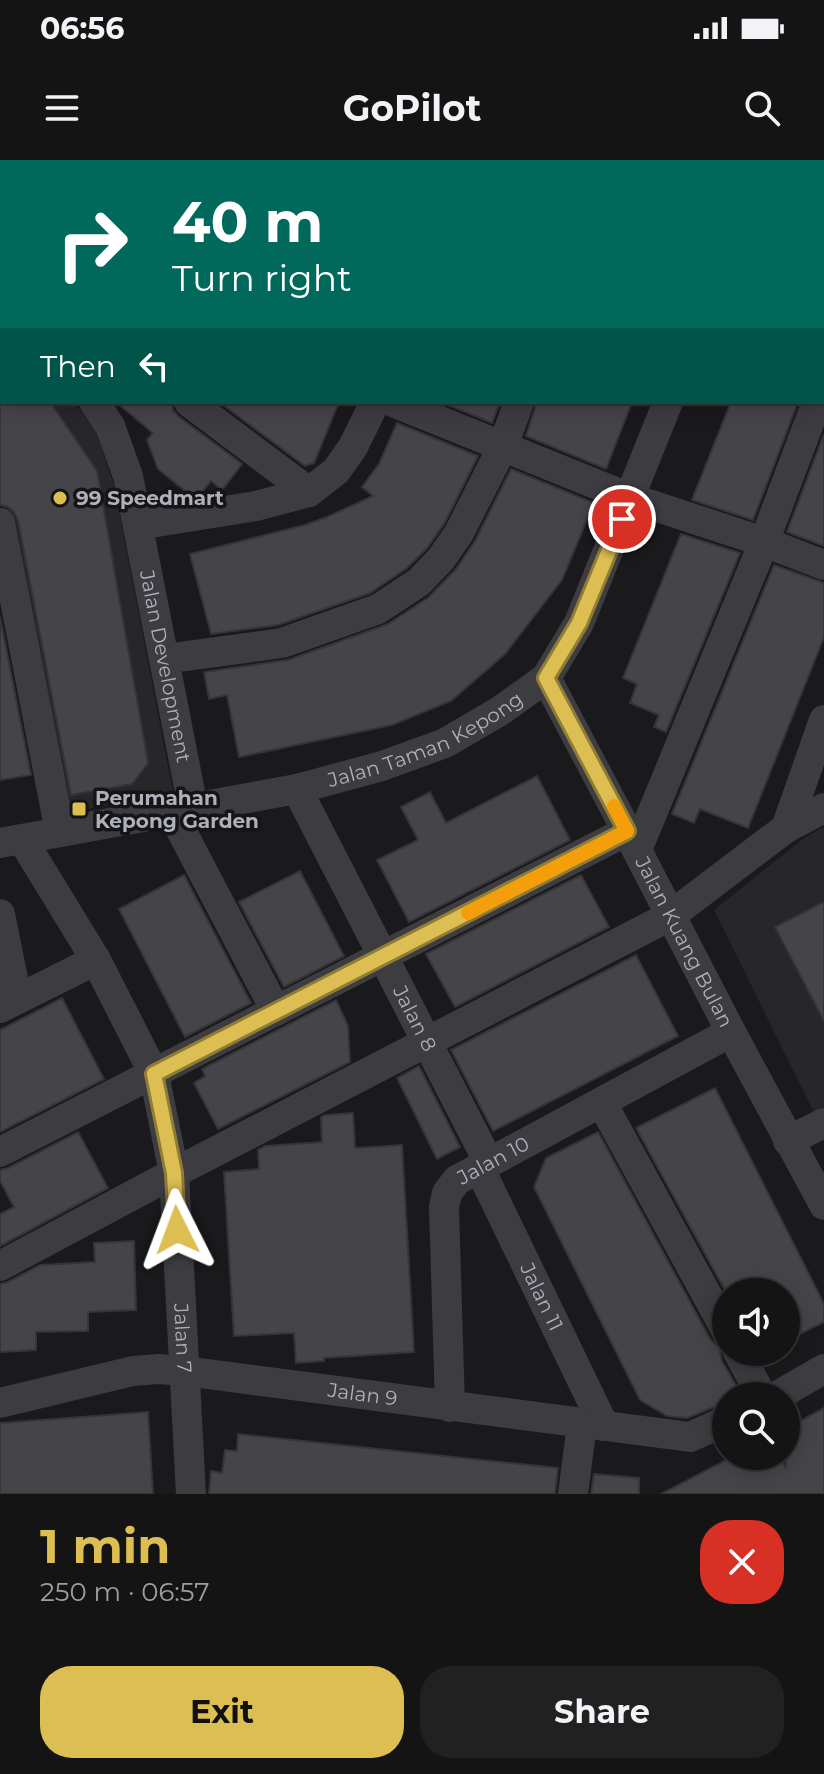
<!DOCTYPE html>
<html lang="en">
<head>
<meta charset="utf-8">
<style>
  :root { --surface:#141415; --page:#212122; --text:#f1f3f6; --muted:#9d9ea0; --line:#333334; --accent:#dcbe52 }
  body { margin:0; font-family:Montserrat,sans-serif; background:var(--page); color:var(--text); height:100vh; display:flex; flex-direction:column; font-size:30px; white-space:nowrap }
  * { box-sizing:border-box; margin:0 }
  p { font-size:26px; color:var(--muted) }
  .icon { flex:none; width:44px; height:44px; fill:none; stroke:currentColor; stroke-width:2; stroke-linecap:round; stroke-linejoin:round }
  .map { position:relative; height:1334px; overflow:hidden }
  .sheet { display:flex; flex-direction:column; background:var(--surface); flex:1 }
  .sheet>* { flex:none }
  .hud { position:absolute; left:0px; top:0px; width:824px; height:244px; box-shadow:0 4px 20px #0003,0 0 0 2px var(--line); background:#00695c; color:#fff; overflow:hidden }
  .buttons { position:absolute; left:712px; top:1118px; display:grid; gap:16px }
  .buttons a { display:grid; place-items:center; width:88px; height:88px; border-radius:50%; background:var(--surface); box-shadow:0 4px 20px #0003,0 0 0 2px var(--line); font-size:40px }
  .pin { position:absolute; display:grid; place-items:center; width:68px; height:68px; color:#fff; margin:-34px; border:4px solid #fff; border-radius:50%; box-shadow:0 2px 8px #0007 }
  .me { position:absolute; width:88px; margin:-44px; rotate:357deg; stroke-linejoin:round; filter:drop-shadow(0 0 6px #0008) }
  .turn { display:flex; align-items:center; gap:28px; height:168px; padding:0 40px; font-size:36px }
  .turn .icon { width:104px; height:104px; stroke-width:2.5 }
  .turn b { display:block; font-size:56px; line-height:68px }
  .then { display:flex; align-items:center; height:76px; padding:0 40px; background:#0003; gap:16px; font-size:30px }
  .round { display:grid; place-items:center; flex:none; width:84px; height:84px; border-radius:32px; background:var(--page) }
  .head { display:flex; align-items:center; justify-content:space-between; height:136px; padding:0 40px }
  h1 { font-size:48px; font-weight:700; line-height:60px; color:var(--accent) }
  .button { display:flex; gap:16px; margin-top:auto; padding:16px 40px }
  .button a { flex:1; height:92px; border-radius:32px; background:var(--accent); color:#111; font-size:32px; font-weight:700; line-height:92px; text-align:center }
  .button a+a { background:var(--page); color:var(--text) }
  .status { display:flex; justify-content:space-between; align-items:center; height:56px; padding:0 40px; background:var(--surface); direction:ltr }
  .status svg { height:22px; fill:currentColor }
  header { display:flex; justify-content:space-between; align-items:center; height:104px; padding:0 40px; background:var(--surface); font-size:36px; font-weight:700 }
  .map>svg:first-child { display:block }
  .built { fill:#272629 }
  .building { fill:#454549; stroke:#353438; stroke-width:2 }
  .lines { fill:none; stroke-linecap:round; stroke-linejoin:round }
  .minor { stroke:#3c3c41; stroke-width:30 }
  .route-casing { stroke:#8f7c35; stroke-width:20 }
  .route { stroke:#dcbe52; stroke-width:14 }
  .slow { stroke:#f59e0b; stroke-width:14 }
  .poi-dot { fill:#dcbe52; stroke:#151517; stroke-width:3 }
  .labels { text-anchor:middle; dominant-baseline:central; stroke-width:7; stroke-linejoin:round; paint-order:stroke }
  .poi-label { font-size:20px; font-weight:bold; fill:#aeb1ba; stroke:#151517; text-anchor:start }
  .street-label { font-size:20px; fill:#aeb1ba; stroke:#151517 }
</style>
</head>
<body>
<div class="status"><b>06:56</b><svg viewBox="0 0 49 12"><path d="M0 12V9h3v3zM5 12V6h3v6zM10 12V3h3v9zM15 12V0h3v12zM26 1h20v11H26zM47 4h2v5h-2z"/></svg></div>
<header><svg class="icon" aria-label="menu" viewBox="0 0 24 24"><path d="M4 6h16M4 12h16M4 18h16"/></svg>GoPilot<svg class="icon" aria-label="search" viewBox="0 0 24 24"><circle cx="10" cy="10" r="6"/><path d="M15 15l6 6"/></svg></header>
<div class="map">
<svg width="824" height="1334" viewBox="0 0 824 1334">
  <rect width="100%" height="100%" fill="#1a1a1c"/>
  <g class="built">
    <polygon points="0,175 2,177 2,242 74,242 95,269 114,325 173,632 63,654 2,346 0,343"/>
    <polygon points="824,667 824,973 714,750 804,678"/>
  </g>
  <g class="building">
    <polygon points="0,242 50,242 97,311 148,603 132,624 71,635 18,360 13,351 7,346 0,345"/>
    <polygon points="116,242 171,242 173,250 178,256 242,304 222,330 211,321 198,337 194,338 158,309 147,280 153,273"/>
    <polygon points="219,242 339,242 314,303 305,306"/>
    <polygon points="441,242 500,242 492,263"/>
    <polygon points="537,242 632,242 606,309 526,276"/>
    <polygon points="731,242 798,242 753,360 692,340"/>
    <polygon points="397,263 478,296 444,364 427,388 407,408 370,433 278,465 211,474 190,394 305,365 327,357 373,336 362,327 379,304"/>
    <polygon points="824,274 824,386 787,372"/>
    <polygon points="511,309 594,343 562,420 505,494 451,541 392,565 239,597 227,535 209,539 204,512 288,500 388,464 429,437 456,409 475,381"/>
    <polygon points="681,374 740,393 666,572 654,567 659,555 630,543 637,524 623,518"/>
    <polygon points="774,405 824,423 824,477 748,668 700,649 694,663 672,654"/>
    <polygon points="0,457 31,615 0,620"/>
    <polygon points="537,616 570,680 409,762 377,700 418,680 401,647 430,632 446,663"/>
    <polygon points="300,711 344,796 284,827 239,742"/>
    <polygon points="184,715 251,843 185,877 119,749"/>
    <polygon points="581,715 609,767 455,847 426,794"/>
    <polygon points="824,742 824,861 775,767"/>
    <polygon points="636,795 678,876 493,971 451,890"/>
    <polygon points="62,838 104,919 0,972 0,870"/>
    <polygon points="336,840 348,866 350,902 218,969 194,923 205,916 202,909"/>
    <polygon points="419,906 460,987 437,999 397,918"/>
    <polygon points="715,928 824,1144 824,1162 786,1181 786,1132 726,1132 636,968"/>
    <polygon points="353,953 355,988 402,985 414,1192 324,1198 324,1201 296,1203 294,1173 234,1176 224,1012 259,1009 258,990 265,986 322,982 321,957 325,955"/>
    <polygon points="78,972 108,1028 0,1086 0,1054 14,1047 0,1021 0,1010 8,1008"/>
    <polygon points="598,972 710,1179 716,1185 721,1187 720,1192 722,1201 742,1236 726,1236 726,1243 719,1245 687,1258 667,1256 640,1240 534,1027 546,998"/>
    <polygon points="134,1081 136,1150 88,1152 88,1171 36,1172 36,1190 0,1192 0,1124 8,1122 40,1105 95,1102 94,1083"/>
    <polygon points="824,1248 824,1334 661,1334 734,1296 780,1296 786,1308 786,1269"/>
    <polygon points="148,1252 153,1334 0,1334 0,1263"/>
    <polygon points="238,1274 558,1308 555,1334 209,1334 211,1311 222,1313 225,1290 237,1291"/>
    <polygon points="594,1314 639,1318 639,1334 591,1334"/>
  </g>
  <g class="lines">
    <g class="minor">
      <polyline points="64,0 66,2"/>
      <polyline points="746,0 750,2"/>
      <polyline points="461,2 462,0"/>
      <polyline points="604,2 605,0"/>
      <polyline points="822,28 824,29"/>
      <polyline points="0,88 2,85"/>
      <polyline points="0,157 2,158"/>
      <path id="s1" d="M 94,242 L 110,266 L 128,316 L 193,647"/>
      <polyline points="189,242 309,332"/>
      <polyline points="393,242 630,338 764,382 824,405"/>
      <polyline points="0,363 60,672"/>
      <polyline points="138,365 256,346 309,332 336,311 353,287 375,242"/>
      <polyline points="164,499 282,483 378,449 419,422 441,399 459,373 503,286 519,242"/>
      <path id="s2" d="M 546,518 L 627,671 L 731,872 L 824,1045"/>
      <path id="s3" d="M 297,629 L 489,1003"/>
      <polyline points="171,651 276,851"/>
      <polyline points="786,668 824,648"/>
      <path id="s4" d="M 22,679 L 96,800 L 154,914 L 174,1013 L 191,1334"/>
      <path id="s5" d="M 0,683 L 297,629 L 382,606 L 445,583 L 500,551 L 546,518 L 579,463 L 668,242"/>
      <polyline points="637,690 764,382 817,242"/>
      <polyline points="0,754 17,839"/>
      <polyline points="0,848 96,800"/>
      <polyline points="602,943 726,1170"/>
      <polyline points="788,981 824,963"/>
      <polyline points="0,992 627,671"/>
      <path id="s6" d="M 480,1009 L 604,1266"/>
      <polyline points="0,1106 174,1013 670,756 786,668 824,560"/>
      <polyline points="738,1192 762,1236"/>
      <polyline points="777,1236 824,1209"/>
      <path id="s7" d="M 0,1243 L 133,1211 L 159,1209 L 185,1211 L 690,1277 L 726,1261"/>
      <path id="s8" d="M 450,1247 L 444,1047 L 447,1033 L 457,1020 L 731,872"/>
      <polyline points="573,1334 582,1264"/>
    </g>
  </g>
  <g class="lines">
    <defs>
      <polyline id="route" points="177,1070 174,1013 154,914 627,671 546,518 579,463 622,359"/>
    </defs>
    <use href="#route" class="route-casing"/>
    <use href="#route" class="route"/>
    <polyline class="slow" points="468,753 627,671 614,646"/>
  </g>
  <g class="poi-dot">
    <circle cx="60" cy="338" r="8"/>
    <rect x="71" y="641" width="16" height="16" rx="4"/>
  </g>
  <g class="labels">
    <g class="poi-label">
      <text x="76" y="338">99 Speedmart</text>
      <text x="95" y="638">Perumahan<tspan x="95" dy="23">Kepong Garden</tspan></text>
    </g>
    <g class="street-label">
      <text stroke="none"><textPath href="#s1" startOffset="276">Jalan Development</textPath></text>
      <text stroke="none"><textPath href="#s5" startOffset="440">Jalan Taman Kepong</textPath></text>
      <text stroke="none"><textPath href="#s2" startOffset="298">Jalan Kuang Bulan</textPath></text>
      <text stroke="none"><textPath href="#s3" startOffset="258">Jalan 8</textPath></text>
      <text stroke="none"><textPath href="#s8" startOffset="272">Jalan 10</textPath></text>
      <text stroke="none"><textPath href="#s6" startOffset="142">Jalan 11</textPath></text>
      <text stroke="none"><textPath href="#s4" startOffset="536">Jalan 7</textPath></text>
      <text stroke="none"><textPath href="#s7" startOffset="368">Jalan 9</textPath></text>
    </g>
  </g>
</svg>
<div class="buttons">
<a><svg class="icon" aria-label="sound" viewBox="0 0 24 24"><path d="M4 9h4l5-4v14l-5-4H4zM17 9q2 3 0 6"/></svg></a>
<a><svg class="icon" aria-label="search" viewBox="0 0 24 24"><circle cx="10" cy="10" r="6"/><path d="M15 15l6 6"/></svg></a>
</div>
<div class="pin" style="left:622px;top:359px;background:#d93025"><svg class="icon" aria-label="arrive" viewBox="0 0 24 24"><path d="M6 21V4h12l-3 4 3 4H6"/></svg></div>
<svg class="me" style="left:177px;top:1070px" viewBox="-20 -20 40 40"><path d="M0-17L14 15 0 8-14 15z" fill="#dcbe52" stroke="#fff" stroke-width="4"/></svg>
<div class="hud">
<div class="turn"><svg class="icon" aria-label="right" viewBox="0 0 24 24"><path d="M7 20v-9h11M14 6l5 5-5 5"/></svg><div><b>40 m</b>Turn right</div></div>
<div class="then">Then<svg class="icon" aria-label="left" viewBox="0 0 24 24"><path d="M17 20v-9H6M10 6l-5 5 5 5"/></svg></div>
</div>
</div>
<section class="sheet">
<div class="head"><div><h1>1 min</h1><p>250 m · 06:57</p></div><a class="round" style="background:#d93025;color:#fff"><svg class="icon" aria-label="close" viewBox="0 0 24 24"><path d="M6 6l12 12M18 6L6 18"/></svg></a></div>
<div class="button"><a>Exit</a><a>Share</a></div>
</section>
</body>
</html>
